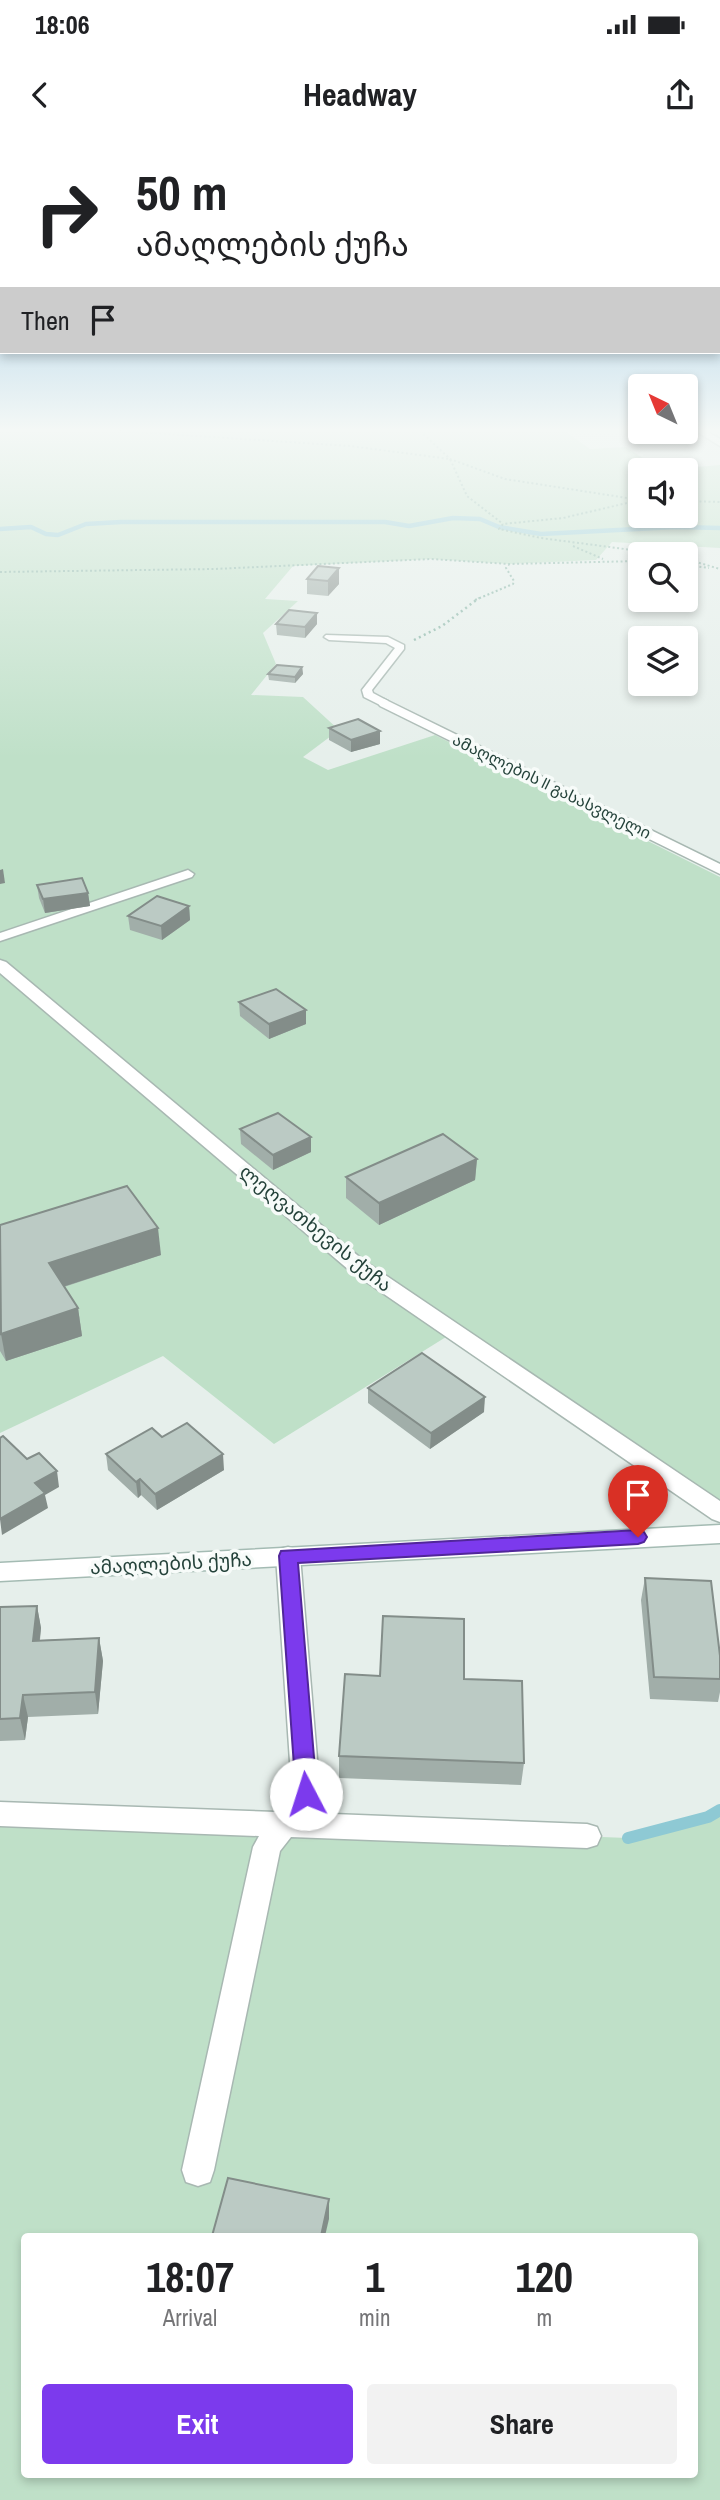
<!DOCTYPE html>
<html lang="en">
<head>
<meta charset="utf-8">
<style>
  :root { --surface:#fff; --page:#f2f2f2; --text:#202124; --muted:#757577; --accent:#7c3aed }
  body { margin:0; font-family:"Archivo Narrow","Noto Sans Georgian",sans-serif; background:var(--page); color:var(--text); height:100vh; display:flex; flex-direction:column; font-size:26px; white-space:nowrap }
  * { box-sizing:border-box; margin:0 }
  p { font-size:23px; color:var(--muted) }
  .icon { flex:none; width:38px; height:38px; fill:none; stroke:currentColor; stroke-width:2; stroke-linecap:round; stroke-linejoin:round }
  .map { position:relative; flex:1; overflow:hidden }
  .panel { position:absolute; left:21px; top:2093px; width:677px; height:245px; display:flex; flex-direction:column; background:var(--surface); border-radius:7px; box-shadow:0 4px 10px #0003 }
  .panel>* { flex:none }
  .top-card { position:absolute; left:0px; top:0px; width:721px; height:214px; box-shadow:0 4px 10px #0003; background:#fff; color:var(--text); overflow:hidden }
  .needle { width:46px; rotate:317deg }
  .fabs { position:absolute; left:628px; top:234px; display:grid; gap:14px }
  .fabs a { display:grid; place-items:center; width:70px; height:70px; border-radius:7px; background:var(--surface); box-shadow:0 4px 10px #0003; font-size:35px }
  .pin { position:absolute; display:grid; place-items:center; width:60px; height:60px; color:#fff; margin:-72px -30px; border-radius:50% 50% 50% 0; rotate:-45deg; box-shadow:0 0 7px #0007 }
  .pin .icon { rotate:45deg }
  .me { position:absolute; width:77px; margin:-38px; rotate:355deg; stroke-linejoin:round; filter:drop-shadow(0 0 5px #0008) }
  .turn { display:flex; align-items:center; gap:24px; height:147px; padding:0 21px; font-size:32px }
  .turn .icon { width:91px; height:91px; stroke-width:2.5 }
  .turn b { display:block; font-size:49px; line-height:60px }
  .then { display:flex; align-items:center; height:66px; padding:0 21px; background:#0003; gap:14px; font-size:26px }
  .eta { display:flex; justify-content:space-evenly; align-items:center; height:119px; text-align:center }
  .eta b { font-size:42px; font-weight:700; line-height:49px }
  .primary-button { display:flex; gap:14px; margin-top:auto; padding:14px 21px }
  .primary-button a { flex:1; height:80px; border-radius:7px; background:var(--accent); color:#fff; font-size:28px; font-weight:700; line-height:80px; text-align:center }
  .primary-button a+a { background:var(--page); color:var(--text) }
  .status { display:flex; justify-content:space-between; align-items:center; height:49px; padding:0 35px; background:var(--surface); direction:ltr }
  .status svg { height:19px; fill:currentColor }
  header { display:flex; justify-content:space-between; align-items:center; height:91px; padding:0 21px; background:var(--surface); font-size:32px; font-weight:700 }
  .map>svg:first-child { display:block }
  .green { fill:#bfe0c8; fill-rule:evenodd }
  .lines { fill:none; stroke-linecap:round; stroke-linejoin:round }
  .stream-far1 { stroke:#8ec9d4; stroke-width:4.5 }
  .stream { stroke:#8ec9d4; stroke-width:12 }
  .lane-casing { stroke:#a8b8b2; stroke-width:3 }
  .street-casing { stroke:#a8b8b2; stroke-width:3 }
  .secondary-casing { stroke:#a4bbb3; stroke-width:3 }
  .path-far1 { stroke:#86b3a5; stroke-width:2; stroke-dasharray:2 2.5; stroke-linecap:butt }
  .path { stroke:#86b3a5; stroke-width:2.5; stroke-dasharray:2 3.5; stroke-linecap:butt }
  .lane { fill:#fff; fill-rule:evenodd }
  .street { fill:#fff; fill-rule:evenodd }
  .secondary { fill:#fff; fill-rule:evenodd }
  .wall { fill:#a1aea9 }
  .shaded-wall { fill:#838d89 }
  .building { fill:#bbcac4; stroke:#838d89; stroke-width:2 }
  .route { fill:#7c3aed; stroke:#51269a; stroke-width:2 }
  .labels { text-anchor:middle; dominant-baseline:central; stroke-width:7; stroke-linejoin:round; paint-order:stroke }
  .far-street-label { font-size:16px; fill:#24423a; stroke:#f7fbf9 }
  .street-label { font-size:19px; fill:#24423a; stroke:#f7fbf9 }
</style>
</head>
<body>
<div class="status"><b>18:06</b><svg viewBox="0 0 49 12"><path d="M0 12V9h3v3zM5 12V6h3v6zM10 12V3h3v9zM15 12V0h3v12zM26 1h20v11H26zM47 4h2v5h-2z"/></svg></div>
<header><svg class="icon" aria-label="back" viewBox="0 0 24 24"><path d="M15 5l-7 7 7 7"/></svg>Headway<svg class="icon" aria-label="share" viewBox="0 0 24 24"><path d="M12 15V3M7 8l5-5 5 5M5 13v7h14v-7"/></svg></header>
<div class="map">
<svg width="720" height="2360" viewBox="0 0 720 2360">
  <rect width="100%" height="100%" fill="#e6efeb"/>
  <g class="green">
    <path d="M 0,288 L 561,288 L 590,309 L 626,307 L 661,330 L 720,325 L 720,408 L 612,402 L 596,420 L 509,424 L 431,419 L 293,426 L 265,459 L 298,461 L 263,493 L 276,524 L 251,555 L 303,557 L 339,590 L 303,617 L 328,630 L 435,595 L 720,737 L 720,1373 L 454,1192 L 274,1304 L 163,1216 L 0,1293 ZM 640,331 L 686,331 L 686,376 L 640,376 Z"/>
    <path d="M 720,1670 L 720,2360 L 0,2360 L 0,1674 L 628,1698 L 708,1677 ZM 24,2096 L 695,2096 L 695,2334 L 24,2334 Z"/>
  </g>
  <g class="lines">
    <polyline class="stream-far1" points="0,389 31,387 46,394 58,395 86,384 121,382 385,382 409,386 453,378 480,379 499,387 541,394 676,387 720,388"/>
    <polyline class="stream" points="628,1698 708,1677 720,1670"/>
    <defs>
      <g id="lane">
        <polygon points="326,495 388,497 404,505 404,509 372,550 373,553 388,561 388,565 380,565 364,557 362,550 395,508 386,503 329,500 324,497"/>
        <polygon points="188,730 194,734 192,737 0,801 0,793"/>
      </g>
      <g id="street">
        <polygon points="691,288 701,288 720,299 720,306"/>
        <polygon points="384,559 720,724 720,734 380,566 378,563"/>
        <polygon points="0,820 6,822 363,1120 720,1361 720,1382 712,1379 349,1130 0,833"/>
        <polygon points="288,1407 297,1409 300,1416 320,1654 308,1673 587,1684 597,1687 601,1696 597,1705 587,1708 291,1697 280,1711 214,2030 210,2042 198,2046 186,2042 182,2030 253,1707 259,1696 0,1686 0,1662 276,1672 292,1651 276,1416 279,1409"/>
      </g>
      <polygon id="secondary" points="720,1385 720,1403 0,1441 0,1423"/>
    </defs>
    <use href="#lane" class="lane-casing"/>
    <use href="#street" class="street-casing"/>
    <use href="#secondary" class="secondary-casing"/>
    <g class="path-far1">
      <polyline points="74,288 350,306 450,319 467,356 503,384"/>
      <polyline points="417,288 450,319 505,339 640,360"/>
      <polyline points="640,360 563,378 503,384 499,389 541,398 670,415"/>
      <polyline points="686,361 720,362"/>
      <polyline points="573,406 603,419"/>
      <polyline points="686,419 720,429"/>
      <polyline points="686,425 709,428"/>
      <polyline points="0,432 214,429 431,419 509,424 640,421"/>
      <polyline points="475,460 513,444 514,441 506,428 509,425"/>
    </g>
    <polyline class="path" points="414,500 442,486 479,458"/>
    <use href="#lane" class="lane"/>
    <use href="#street" class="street"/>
    <use href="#secondary" class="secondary"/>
  </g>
  <g class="wall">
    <polygon points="339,428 339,444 328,456 307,454 307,439"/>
    <polygon points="317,473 317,484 305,498 277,495 276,484"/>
    <polygon points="302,527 303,534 295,543 269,540 268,534"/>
    <polygon points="329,588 380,591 380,604 351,612 329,600"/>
    <polygon points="37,745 88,753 90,766 45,773 39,758"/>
    <polygon points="189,766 190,780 162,800 130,790 128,776"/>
    <polygon points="239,862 306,884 269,899 240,876"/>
    <polygon points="240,989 311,1012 273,1030 241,1004"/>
    <polygon points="477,1019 475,1040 379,1085 346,1058 346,1037"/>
    <polygon points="0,1085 161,1115 64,1147 78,1168 82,1196 6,1221 0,1211"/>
    <polygon points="368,1248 484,1272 430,1309 368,1263"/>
    <polygon points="162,1297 224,1330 157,1370 141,1355 138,1358 108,1330 106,1314"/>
    <polygon points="645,1438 720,1516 720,1552 718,1562 650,1559 641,1460"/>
    <polygon points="37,1466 41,1488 40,1500 99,1498 103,1521 98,1574 28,1577 25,1600 0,1601 0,1467"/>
    <polygon points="464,1539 524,1623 521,1645 339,1638 339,1616"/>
  </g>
  <g class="shaded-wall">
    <polygon points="339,428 339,444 328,456 328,441"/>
    <polygon points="317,473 317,484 305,498 305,487"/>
    <polygon points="302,527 303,534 295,543 295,537"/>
    <polygon points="380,591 380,604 351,612 351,600"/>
    <polygon points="3,729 5,743 0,744 0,730"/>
    <polygon points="88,753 90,766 45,773 43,759"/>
    <polygon points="189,766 190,780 162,800 161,786"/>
    <polygon points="306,870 306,884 269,899 269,884"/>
    <polygon points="311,997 311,1012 273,1030 273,1015"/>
    <polygon points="477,1019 475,1040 379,1085 379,1063"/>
    <polygon points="158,1088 161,1115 53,1150 49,1123"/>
    <polygon points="78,1168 82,1196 6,1221 1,1194"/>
    <polygon points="485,1257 484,1272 430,1309 431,1293"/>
    <polygon points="223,1314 224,1330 157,1370 155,1354"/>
    <polygon points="57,1331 59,1347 45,1355 48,1368 2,1395 0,1379 35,1343"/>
    <polygon points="140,1339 141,1355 138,1358 136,1342"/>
    <polygon points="37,1466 41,1488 37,1523 33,1501"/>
    <polygon points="99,1498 103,1521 98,1574 95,1552"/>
    <polygon points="23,1555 28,1577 25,1600 20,1578"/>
    <polygon points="329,2059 329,2079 325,2096 321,2096"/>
  </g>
  <g class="building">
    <polygon points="318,426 339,428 328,441 307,439"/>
    <polygon points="289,470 317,473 305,487 276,484"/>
    <polygon points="277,525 302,527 295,537 268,534"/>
    <polygon points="358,579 380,591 351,600 329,588"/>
    <polygon points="82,738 88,753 43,759 37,745"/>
    <polygon points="157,756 189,766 161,786 128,776"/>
    <polygon points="276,849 306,870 269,884 239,862"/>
    <polygon points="278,973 311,997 273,1015 240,989"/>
    <polygon points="443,994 477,1019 379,1063 346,1037"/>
    <polygon points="127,1046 158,1088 49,1123 78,1168 1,1194 0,1085"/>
    <polygon points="422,1213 485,1257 431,1293 368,1248"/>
    <polygon points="187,1283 223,1314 155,1354 140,1339 136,1342 106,1314 152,1288 162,1297"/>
    <polygon points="3,1296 27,1319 39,1313 57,1331 35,1343 45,1353 0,1379 0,1298"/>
    <polygon points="645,1438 711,1441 720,1516 720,1539 654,1537"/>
    <polygon points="37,1466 33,1501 99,1498 95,1552 23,1555 20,1578 0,1579 0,1467"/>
    <polygon points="383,1476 464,1479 464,1539 522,1541 524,1623 339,1616 345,1534 380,1536"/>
    <polygon points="228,2038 329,2059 321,2096 212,2096"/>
  </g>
  <linearGradient id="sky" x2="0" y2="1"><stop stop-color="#84bce0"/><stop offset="0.47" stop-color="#f4f8f6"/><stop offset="1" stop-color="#f4f8f6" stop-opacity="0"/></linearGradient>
  <rect width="720" height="618" fill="url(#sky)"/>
  <polygon class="route" points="638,1390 644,1392 647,1397 644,1402 638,1404 298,1423 317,1654 314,1660 306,1663 299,1660 296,1654 279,1416 281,1411"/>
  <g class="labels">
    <g class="far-street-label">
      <text transform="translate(552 646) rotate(26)">ამაღლების II გასასვლელი</text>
    </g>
    <g class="street-label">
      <text transform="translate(316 1088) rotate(39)">ლეღვათხევის ქუჩა</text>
      <text transform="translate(171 1423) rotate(-3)">ამაღლების ქუჩა</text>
    </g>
  </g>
</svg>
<div class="fabs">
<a><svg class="needle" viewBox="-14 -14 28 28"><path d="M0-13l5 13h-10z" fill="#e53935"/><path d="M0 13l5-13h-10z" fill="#757577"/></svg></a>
<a><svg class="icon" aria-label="sound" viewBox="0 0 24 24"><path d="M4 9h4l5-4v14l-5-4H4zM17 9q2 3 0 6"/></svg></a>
<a><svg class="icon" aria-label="search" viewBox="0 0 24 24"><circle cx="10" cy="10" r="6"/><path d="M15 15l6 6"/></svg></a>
<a><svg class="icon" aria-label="layers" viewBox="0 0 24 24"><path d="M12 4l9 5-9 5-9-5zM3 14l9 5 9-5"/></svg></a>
</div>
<div class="pin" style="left:638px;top:1397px;background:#d93025"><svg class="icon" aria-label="arrive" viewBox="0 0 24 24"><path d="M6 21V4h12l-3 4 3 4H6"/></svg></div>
<svg class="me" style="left:306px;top:1654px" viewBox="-20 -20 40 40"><circle r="19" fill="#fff"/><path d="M0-13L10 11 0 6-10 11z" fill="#7c3aed"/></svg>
<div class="top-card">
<div class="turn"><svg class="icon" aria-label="right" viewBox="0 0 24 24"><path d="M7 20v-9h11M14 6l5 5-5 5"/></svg><div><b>50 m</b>ამაღლების ქუჩა</div></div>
<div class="then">Then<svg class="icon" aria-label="arrive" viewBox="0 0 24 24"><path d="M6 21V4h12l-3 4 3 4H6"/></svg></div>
</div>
<section class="panel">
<div class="eta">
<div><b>18:07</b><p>Arrival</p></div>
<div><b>1</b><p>min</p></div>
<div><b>120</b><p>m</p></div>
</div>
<div class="primary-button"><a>Exit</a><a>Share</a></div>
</section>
</div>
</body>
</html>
